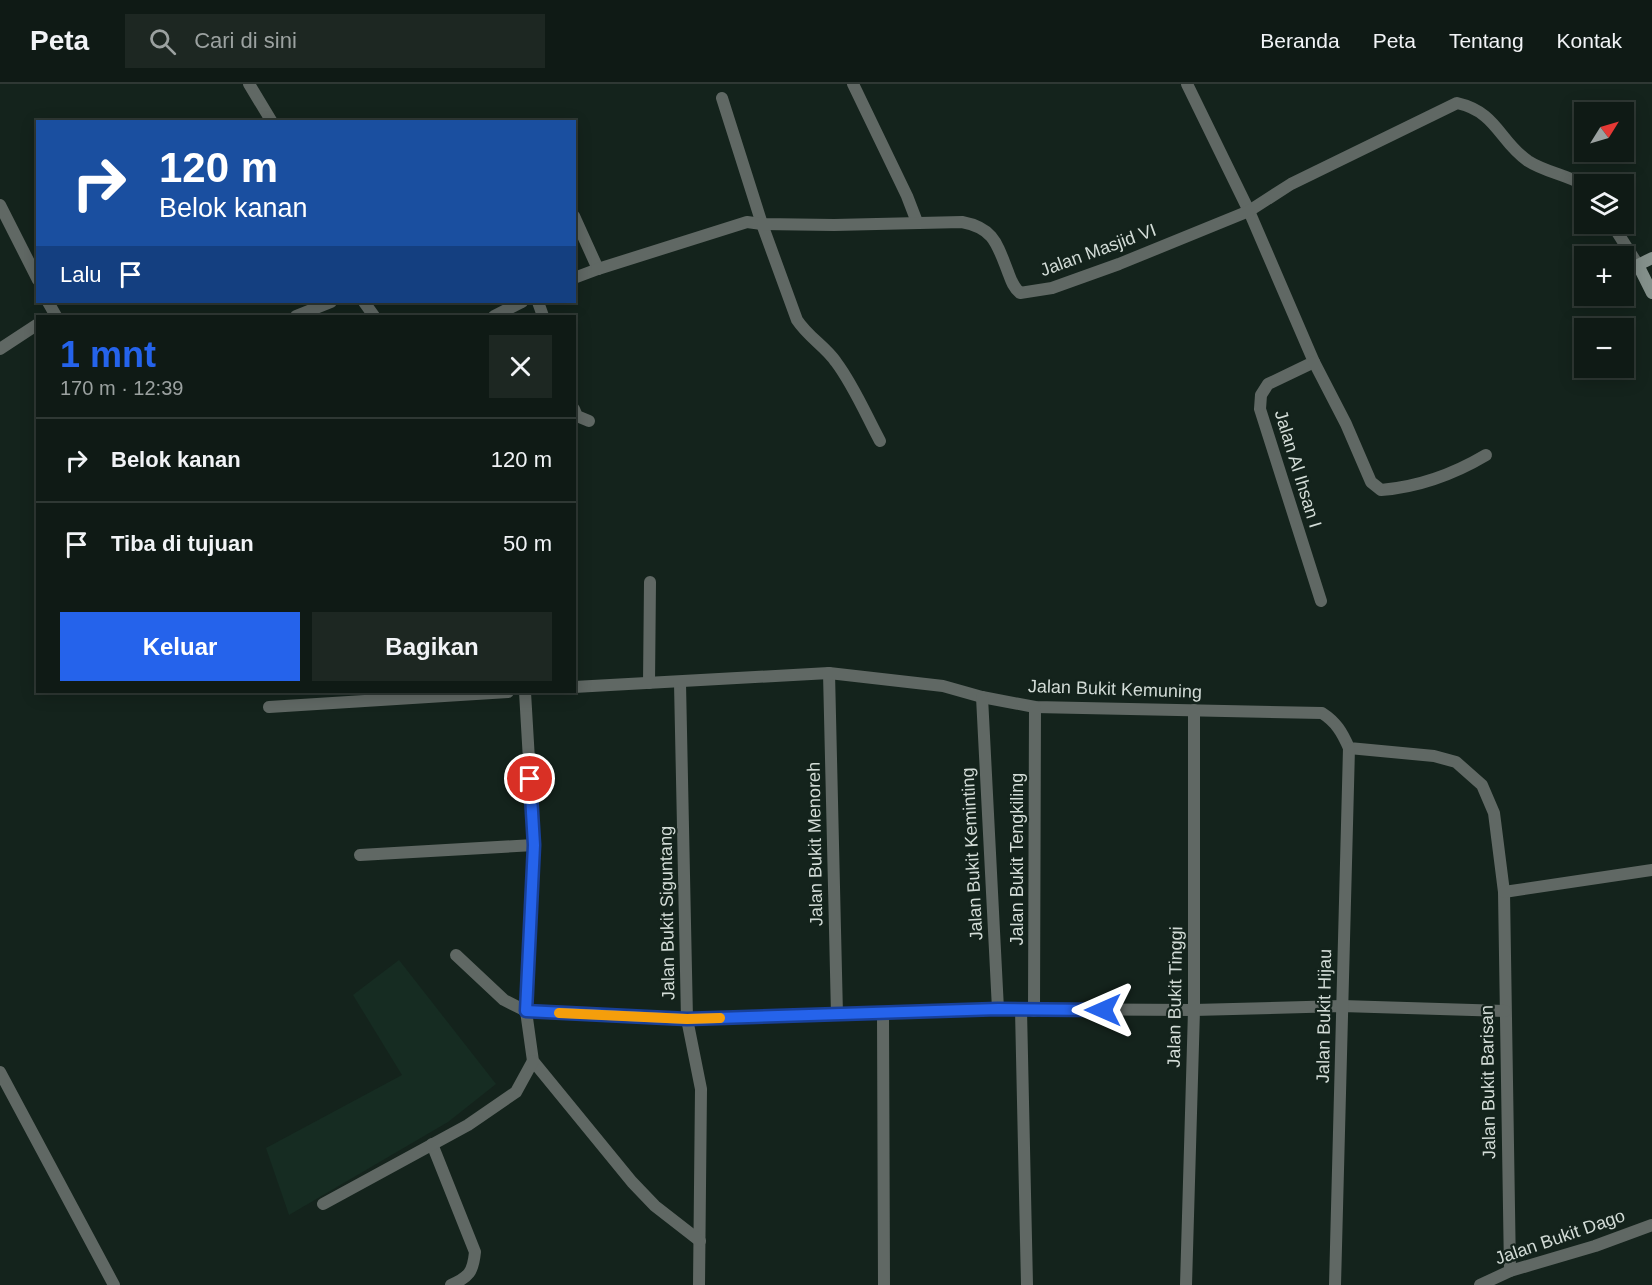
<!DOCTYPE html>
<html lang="id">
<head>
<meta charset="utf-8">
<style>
  :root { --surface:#0f1a15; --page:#1d2722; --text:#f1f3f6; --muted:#9ba1a0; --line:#2f3834; --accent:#2563eb }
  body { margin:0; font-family:Arial,sans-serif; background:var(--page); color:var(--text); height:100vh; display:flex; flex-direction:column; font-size:22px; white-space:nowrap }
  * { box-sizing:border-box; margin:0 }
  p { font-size:20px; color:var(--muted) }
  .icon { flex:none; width:33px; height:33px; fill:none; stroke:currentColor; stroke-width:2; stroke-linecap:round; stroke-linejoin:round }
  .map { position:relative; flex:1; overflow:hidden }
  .panel { position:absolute; left:36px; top:231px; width:540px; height:378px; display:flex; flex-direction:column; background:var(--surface); border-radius:0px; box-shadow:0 3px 15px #0003,0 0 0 2px var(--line) }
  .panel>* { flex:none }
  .hud { position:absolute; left:36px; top:36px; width:540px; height:183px; border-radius:0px; box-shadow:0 3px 15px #0003,0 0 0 2px var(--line); background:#1a4fa0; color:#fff; overflow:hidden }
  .needle { width:39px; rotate:53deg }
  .controls { position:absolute; left:1574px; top:18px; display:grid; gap:12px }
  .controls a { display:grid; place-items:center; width:60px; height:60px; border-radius:0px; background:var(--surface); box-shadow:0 3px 15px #0003,0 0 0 2px var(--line); font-size:30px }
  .pin { position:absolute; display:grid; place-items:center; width:51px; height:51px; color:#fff; margin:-26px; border:3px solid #fff; border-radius:50%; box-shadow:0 2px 6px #0007 }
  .me { position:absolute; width:66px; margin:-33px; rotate:270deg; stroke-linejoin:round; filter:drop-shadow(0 0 4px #0008) }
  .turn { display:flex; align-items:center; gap:21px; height:126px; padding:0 24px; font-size:27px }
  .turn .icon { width:78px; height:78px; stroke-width:2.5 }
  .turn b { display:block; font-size:42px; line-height:51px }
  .then { display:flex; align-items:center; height:57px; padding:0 24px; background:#0003; gap:12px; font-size:22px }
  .round { display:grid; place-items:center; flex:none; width:63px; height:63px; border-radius:0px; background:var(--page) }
  .summary { display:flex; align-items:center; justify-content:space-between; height:102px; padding:0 24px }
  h1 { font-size:36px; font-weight:600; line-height:45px; color:var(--accent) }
  .action { display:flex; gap:12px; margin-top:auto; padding:12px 24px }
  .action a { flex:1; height:69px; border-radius:0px; background:var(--accent); color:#fff; font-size:24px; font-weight:600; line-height:69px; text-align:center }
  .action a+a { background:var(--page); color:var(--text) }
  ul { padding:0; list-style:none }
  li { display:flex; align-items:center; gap:18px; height:84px; padding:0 24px; border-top:2px solid var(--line) }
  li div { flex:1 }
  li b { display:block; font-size:22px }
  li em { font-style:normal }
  header { display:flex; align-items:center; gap:36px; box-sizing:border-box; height:84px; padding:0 30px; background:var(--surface); border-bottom:2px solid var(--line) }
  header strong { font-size:28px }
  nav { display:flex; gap:33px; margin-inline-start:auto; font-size:21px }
  .search { width:420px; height:54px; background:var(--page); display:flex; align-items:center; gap:15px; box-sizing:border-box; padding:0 21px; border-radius:0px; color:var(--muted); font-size:22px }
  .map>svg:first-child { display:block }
  .built { fill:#162c22 }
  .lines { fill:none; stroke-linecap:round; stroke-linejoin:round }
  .lane { stroke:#606864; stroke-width:12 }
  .street { stroke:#606864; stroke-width:12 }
  .secondary { stroke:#85918c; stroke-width:12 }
  .route-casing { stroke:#184099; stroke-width:15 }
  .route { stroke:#2563eb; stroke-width:10 }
  .slow { stroke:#f59e0b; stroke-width:10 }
  .labels { text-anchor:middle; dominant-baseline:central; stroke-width:4.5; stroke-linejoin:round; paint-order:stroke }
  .street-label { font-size:18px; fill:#d3dcd7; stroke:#14231c }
</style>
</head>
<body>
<header>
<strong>Peta</strong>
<div class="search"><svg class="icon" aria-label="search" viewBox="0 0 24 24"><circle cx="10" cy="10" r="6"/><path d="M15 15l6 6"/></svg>Cari di sini</div>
<nav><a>Beranda</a><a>Peta</a><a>Tentang</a><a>Kontak</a></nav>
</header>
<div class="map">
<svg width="1652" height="1201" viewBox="0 0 1652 1201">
  <rect width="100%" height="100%" fill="#14231c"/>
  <polygon class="built" points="399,876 496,1000 448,1038 289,1131 266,1064 402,991 353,911"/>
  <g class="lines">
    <g class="lane">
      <polyline points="574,132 598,185"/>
      <polyline points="296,232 331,218"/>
      <polyline points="456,871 504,916 526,927"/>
    </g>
    <g class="street">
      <polyline points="249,0 272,38"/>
      <polyline points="853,0 907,112 917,138"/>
      <polyline points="1187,0 1249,127 1314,278 1268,300 1261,311 1260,325 1321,517"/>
      <path d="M 722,14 L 762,140 L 797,236 C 809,254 825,262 836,278 C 854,302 866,331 880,357"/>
      <polyline points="0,121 38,196"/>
      <polyline points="1612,140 1638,181"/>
      <path d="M 574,194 L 598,185 L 747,138 L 762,140 L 834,141 L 962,138 C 994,144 997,160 1008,188 C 1011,196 1013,203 1020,209 L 1052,204 L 1119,180 L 1249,127 L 1291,100 L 1457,19 C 1497,28 1499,57 1528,77 C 1545,88 1567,91 1584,101"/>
      <polyline points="48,218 56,232"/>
      <polyline points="364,218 374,232"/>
      <polyline points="538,218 543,232"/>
      <polyline points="494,232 522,218"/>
      <polyline points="0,265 38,240"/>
      <path d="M 1314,278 L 1346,340 L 1371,398 L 1381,406 C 1418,403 1454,390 1486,371"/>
      <polyline points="574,325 577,332 589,337"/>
      <polyline points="829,589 837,931"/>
      <polyline points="649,599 650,498"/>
      <polyline points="680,599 687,935 701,1005 699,1201"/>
      <path d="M 574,603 L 829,589 L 943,602 L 982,613 L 1035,623 L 1322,629 C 1336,638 1342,648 1349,664 L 1434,672 L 1456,678 L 1482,701 L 1494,729 L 1504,808 L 1510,1187"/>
      <polyline points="525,608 534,761 526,927 533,977 632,1098 655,1122 700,1157"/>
      <polyline points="982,613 998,925"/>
      <polyline points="269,623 508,608"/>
      <polyline points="360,771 534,761"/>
      <polyline points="1504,808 1652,786"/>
      <polyline points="1021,926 1027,1201"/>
      <polyline points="526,927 687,935 998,925 1194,926 1342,922 1505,927"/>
      <polyline points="1034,927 1035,623"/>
      <polyline points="883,930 884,1201"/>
      <polyline points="0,988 114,1201"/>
      <path d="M 432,1060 L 475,1168 C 473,1188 469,1193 451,1201"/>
      <polyline points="323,1120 468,1041 516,1008 533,977"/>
      <polyline points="1186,1201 1194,926 1194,626"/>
      <polyline points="1335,1201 1349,664"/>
      <polyline points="1480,1201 1510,1187 1595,1162 1652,1141"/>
    </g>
    <polyline class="secondary" points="1652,174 1638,181 1652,209"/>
  </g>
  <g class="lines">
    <defs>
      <polyline id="route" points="530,695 534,761 526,927 687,935 998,925 1103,926"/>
    </defs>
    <use href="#route" class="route-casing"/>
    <use href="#route" class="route"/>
    <polyline class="slow" points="559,929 687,935 720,934"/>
  </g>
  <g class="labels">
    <g class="street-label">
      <text transform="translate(1098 166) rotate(-20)">Jalan Masjid VI</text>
      <text transform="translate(1298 385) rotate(73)">Jalan Al Ihsan I</text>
      <text transform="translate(1115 605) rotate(2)">Jalan Bukit Kemuning</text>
      <text transform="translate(815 760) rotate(-91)">Jalan Bukit Menoreh</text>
      <text transform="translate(972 770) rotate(-93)">Jalan Bukit Keminting</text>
      <text transform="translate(1017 775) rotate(-90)">Jalan Bukit Tengkiling</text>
      <text transform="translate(667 829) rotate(-91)">Jalan Bukit Siguntang</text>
      <text transform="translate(1175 913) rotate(-89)">Jalan Bukit Tinggi</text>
      <text transform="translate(1324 932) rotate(-89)">Jalan Bukit Hijau</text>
      <text transform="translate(1488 998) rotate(-91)">Jalan Bukit Barisan</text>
      <text transform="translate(1560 1153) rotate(-19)">Jalan Bukit Dago</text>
    </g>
  </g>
</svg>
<div class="controls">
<a><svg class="needle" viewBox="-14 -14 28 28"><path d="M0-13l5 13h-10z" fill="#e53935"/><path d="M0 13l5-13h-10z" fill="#9ba1a0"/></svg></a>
<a><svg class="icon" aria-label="layers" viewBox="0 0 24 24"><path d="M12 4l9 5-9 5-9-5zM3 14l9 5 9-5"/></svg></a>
<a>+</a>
<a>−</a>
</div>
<div class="pin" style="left:530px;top:695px;background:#d93025"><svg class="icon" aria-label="arrive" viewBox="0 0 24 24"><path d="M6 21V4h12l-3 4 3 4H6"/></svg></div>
<svg class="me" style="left:1103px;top:926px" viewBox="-20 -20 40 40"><path d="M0-17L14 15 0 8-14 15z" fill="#2563eb" stroke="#fff" stroke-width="4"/></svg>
<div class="hud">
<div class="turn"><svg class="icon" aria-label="right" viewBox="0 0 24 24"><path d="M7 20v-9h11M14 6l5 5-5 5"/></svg><div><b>120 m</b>Belok kanan</div></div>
<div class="then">Lalu<svg class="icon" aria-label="arrive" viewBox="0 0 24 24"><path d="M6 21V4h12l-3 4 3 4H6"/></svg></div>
</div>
<section class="panel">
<div class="summary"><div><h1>1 mnt</h1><p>170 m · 12:39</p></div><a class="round"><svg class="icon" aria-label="close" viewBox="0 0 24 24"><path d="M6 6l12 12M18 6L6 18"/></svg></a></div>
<ul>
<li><svg class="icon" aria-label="right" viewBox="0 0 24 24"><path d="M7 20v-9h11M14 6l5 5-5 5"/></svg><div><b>Belok kanan</b></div><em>120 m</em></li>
<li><svg class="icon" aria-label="arrive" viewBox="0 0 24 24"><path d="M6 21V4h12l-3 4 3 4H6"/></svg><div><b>Tiba di tujuan</b></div><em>50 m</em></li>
</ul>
<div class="action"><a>Keluar</a><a>Bagikan</a></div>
</section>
</div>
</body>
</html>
